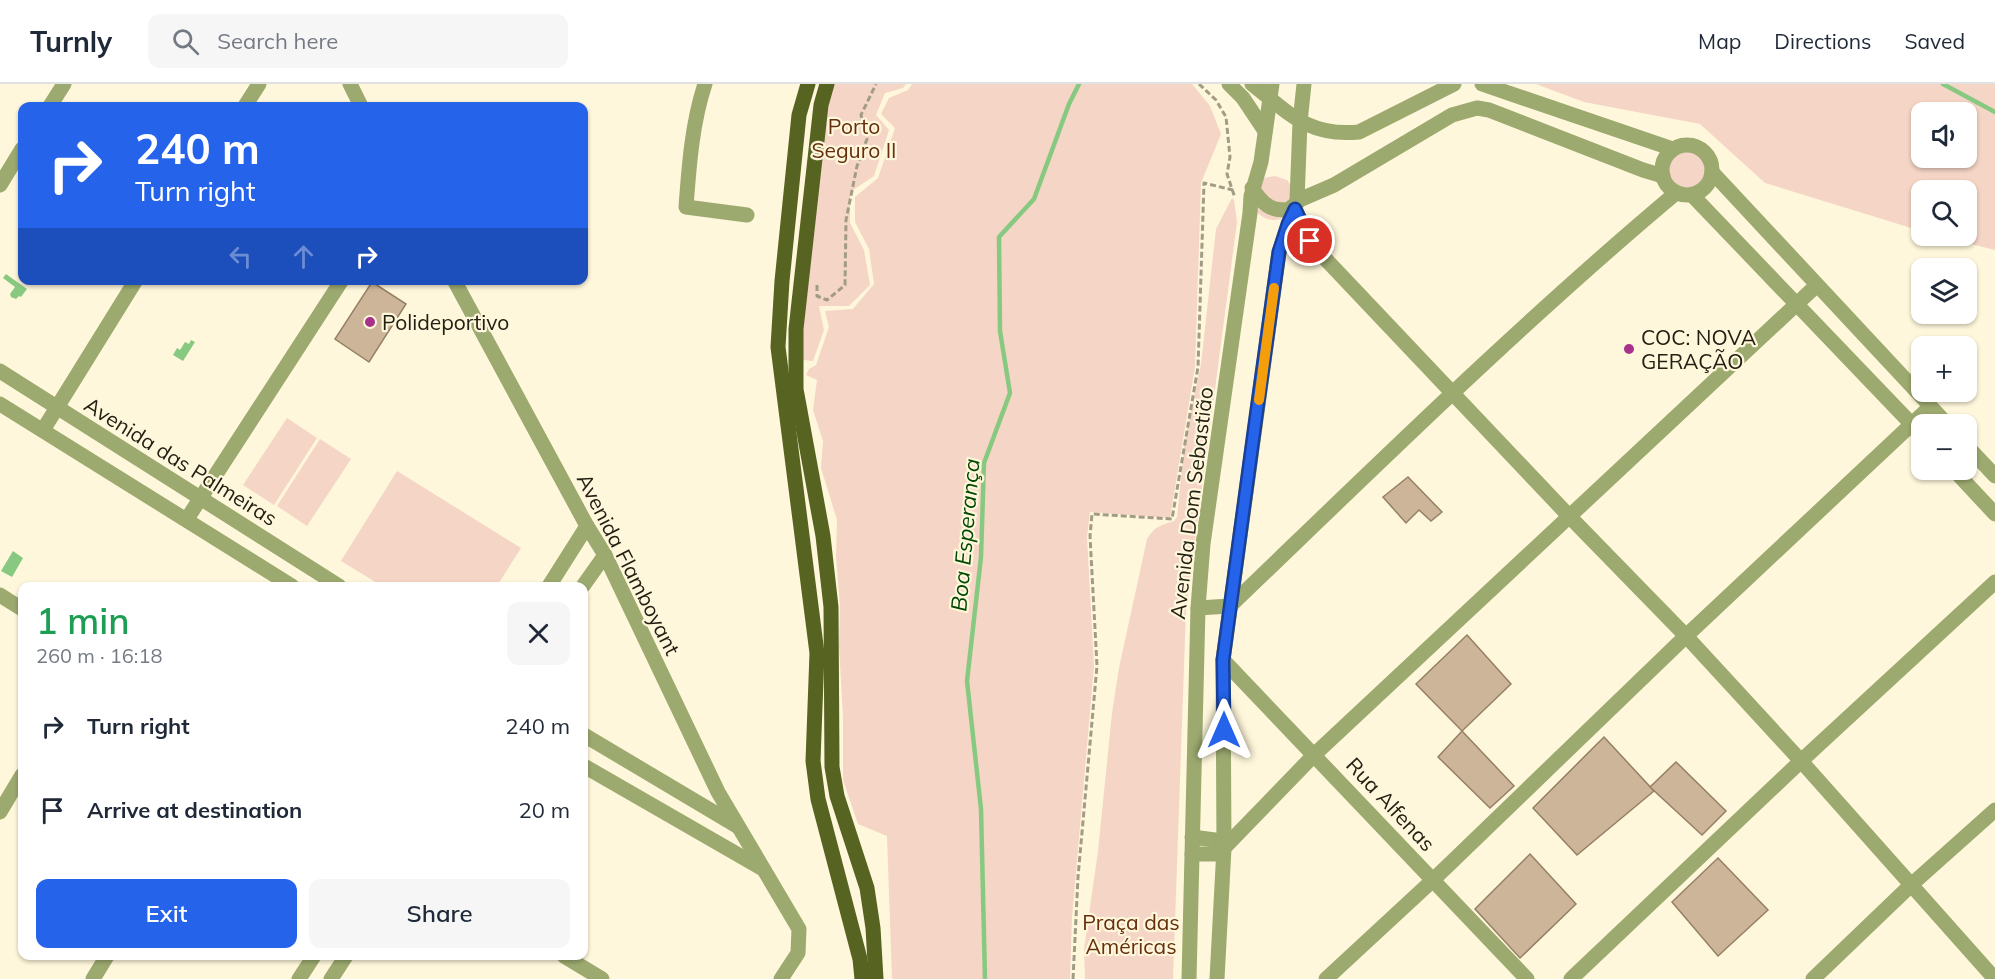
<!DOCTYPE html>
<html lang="en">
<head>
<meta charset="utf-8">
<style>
  :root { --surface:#fff; --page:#f6f6f7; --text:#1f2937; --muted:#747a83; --line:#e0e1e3; --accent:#2563eb }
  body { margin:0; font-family:Mulish,sans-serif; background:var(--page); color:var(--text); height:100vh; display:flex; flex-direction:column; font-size:22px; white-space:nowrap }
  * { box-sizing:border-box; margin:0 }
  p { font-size:20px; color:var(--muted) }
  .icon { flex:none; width:33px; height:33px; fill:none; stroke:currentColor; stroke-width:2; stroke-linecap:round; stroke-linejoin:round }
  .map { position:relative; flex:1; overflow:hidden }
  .sheet { position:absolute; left:18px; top:498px; width:570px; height:378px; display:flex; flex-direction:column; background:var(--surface); border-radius:12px; box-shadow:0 2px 4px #0004 }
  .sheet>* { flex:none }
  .guide { position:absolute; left:18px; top:18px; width:570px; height:183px; border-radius:12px; box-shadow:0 2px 4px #0004; background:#2563eb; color:#fff; overflow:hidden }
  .buttons { position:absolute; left:1911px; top:18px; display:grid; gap:12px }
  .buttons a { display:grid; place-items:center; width:66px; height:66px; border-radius:12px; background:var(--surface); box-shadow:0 2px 4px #0004; font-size:30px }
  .pin { position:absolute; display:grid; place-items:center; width:51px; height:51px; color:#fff; margin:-26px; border:3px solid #fff; border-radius:50%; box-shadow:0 2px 6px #0007 }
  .me { position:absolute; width:66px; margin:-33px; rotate:0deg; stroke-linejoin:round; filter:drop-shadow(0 0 4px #0008) }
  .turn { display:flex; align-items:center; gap:21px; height:126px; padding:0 18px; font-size:27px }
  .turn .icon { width:78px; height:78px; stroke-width:2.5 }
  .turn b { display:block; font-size:42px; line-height:51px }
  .lanes { display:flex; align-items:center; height:57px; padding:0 18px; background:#0003; justify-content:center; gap:30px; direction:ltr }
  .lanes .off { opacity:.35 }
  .round { display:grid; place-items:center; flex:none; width:63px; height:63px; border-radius:12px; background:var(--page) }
  .summary { display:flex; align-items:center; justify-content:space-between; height:102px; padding:0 18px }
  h1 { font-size:36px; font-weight:600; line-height:45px; color:#1e9e55 }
  .button { display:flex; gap:12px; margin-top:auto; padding:12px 18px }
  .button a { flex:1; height:69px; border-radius:12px; background:var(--accent); color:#fff; font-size:24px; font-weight:600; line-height:69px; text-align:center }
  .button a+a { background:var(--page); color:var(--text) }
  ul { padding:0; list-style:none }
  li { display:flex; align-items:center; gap:18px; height:84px; padding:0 18px }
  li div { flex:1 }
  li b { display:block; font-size:22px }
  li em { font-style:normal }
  header { display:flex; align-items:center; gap:36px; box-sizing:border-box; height:84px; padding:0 30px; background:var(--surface); border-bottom:2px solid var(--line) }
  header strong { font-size:28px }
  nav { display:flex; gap:33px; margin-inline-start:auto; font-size:21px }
  .search { width:420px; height:54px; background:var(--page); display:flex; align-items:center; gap:15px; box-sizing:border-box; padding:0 21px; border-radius:12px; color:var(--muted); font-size:22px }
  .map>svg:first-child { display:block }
  .green { fill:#f5d5c5; fill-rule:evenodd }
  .water { fill:#88c982 }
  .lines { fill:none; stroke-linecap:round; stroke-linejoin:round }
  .stream { stroke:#88c982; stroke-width:4.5 }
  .building { fill:#cdb599; stroke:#968064; stroke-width:1.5 }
  .path { stroke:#a29c86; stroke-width:3; stroke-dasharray:6 3; stroke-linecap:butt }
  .minor { stroke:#9ca96f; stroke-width:15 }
  .major { stroke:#576320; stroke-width:15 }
  .route-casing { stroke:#184099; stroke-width:15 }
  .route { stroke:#2563eb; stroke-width:10 }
  .slow { stroke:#f59e0b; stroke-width:10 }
  .poi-dot { fill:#a6328c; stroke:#fff7db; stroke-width:2 }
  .labels { text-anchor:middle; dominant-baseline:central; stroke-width:4.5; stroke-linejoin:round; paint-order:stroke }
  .park-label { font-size:21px; fill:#652f0c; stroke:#fff7db }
  .poi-label { font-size:21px; fill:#232013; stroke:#fff7db; text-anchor:start }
  .street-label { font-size:21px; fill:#232013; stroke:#fff7db }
  .water-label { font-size:22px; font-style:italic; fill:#004800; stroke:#fff7db }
</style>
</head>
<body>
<header>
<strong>Turnly</strong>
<div class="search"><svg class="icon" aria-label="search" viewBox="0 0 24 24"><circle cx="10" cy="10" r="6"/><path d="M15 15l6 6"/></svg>Search here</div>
<nav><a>Map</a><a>Directions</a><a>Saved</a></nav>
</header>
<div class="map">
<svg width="1995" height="895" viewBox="0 0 1995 895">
  <rect width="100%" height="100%" fill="#fff7db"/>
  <g class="green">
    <polygon points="834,0 906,0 903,4 885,9 876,31 889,46 874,92 850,108 850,139 864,166 870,201 849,222 819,222 824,246 813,277 804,276 798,278 826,22"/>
    <polygon points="912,0 1192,0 1210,22 1221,50 1201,99 1195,283 1170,434 1090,428 1087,453 1094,582 1072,834 1070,895 892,895 887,752 858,740 843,696 843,634 839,562 840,522 836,473 837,436 821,384 823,357 813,326 817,296 806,291 809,285 816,281 829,243 825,227 853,225 874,200 869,165 855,138 855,113 878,94 895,44 881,30 889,14 908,6"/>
    <path d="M 1536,0 L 1995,0 L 1995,166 L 1939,152 L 1966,152 L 1966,106 L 1922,106 L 1921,147 L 1765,99 L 1700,40 L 1584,18 ZM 1966,28 L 1966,74 L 1922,74 L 1922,28 Z"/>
    <circle cx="1687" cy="86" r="19"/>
    <path d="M 1275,92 L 1287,96 L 1295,107 L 1284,134 C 1273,138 1264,136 1256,127 L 1263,94 Z"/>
    <path d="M 1232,114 L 1234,116 L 1237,138 L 1186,525 L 1173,895 L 1085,895 L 1084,865 L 1098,767 L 1112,629 L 1119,584 L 1147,455 C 1154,443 1161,441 1174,437 L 1177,433 L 1185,356 L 1201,280 L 1216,145 Z"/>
    <polygon points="287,334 317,354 274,421 243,401"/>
    <polygon points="320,355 351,375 307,442 277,422"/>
    <polygon points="397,387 521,464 497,502 382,502 341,477"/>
  </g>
  <g class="water">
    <polygon points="6,190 27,205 21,213 19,212 16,215 11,213 10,210 15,203 3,194"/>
    <polygon points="191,256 195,258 183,277 173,271 177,264 180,266 185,258 189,260"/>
    <polygon points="13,467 23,474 12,493 1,487"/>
  </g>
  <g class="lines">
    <g class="stream">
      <polyline points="1943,0 1995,28"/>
      <polyline points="985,895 981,725 967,597 981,473 984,379 1010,309 1000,247 999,153 1034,115 1069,20 1079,0"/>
    </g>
  </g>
  <g class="building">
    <polygon points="372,198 406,220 369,278 335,255"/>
    <polygon points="1408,393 1442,428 1431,437 1419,426 1406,439 1383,413"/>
    <polygon points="1467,551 1511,600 1462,647 1416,600"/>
    <polygon points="1462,647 1514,702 1490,724 1438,673"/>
    <polygon points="1604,653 1654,707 1577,771 1533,724"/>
    <polygon points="1676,678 1726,727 1702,751 1650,703"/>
    <polygon points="1530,770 1576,820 1520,874 1475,825"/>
    <polygon points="1718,774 1768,826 1718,872 1672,818"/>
  </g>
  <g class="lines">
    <g class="path">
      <polyline points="1199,0 1216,16 1226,33 1230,73 1227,90 1235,114"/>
      <polyline points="817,201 817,212 827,216 845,201 846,136 857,82 867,55 861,31 876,0"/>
      <polyline points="1073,895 1078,793 1097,582 1090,452 1092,430 1172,435 1198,283 1204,99 1233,106"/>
    </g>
    <g class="minor">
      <polyline points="350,0 361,22"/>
      <path d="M 705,0 C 692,39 689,82 686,123 L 747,131"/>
      <polyline points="1229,0 1243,14 1265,47"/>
      <path d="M 1252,0 C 1289,29 1308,53 1359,48 L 1454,0"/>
      <polyline points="1482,0 1673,65"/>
      <polyline points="50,22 64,0"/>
      <polyline points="245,22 259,0"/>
      <circle cx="1687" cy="86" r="25"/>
      <polyline points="1712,88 1947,340"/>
      <polyline points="0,101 22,65"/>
      <path d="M 1252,104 C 1261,118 1271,129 1289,125 L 1297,119"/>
      <polyline points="1692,111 1922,351"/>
      <polyline points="1297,117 1334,101 1452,31 1477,24 1489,26 1643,86 1663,92"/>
      <polyline points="1295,125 1306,150 1317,166 1569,432 1686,552 1801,677 1995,895"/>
      <polyline points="454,196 587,442 605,471 718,708 799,845 798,869 781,895"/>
      <polyline points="0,287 339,502"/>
      <polyline points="0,320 292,502"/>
      <polyline points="43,346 136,196"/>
      <polyline points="1966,361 1995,392"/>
      <polyline points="1954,386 1995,430"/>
      <polyline points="187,435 342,196"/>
      <polyline points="549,502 587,442"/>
      <polyline points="583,502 605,471"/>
      <polyline points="0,511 22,525"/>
      <path d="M 1198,524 L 1230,522 C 1376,382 1521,239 1676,109"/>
      <polyline points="1223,576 1527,895"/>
      <polyline points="584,651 737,742"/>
      <polyline points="584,682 763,785"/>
      <polyline points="0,728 22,691"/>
      <polyline points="1192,753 1215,756 1224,764"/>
      <polyline points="1192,770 1215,770 1224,764 1315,670 1817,201"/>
      <polyline points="564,872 602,895"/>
      <polyline points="93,895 107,872"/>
      <polyline points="299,895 314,872"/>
      <polyline points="331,895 346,872"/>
      <polyline points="1189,895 1198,524 1203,460 1250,129 1251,112 1261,78 1272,0"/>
      <polyline points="1217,895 1224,764 1223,576 1279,168 1297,117 1300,38 1304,0"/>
      <polyline points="1326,895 1433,796 1686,552 1930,323"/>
      <polyline points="1571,895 1801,677 1995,498"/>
      <polyline points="1813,895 1911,801 1995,726"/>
    </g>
    <g class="major">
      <polyline points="808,0 799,31 782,197 778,263 817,569 813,677 818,715 860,875 862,895"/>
      <polyline points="827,0 821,21 796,245 796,305 823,452 831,523 832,683 837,712 867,804 873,844 876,895"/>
    </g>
  </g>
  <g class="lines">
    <defs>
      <polyline id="route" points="1224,646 1223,576 1256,333 1279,168 1288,140 1295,125 1310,157"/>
    </defs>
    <use href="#route" class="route-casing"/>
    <use href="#route" class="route"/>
    <polyline class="slow" points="1259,316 1274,204"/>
  </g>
  <g class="poi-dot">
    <circle cx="370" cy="238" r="6"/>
    <circle cx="1629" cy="265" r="6"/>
  </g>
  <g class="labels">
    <g class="park-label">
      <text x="854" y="42">Porto<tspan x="854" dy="24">Seguro II</tspan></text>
      <text x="1131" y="838">Praça das<tspan x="1131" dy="24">Américas</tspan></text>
    </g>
    <g class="poi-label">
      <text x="382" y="238">Polideportivo</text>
      <text x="1641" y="253">COC: NOVA<tspan x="1641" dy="24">GERAÇÃO</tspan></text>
    </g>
    <g class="street-label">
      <text transform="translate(181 377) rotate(32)">Avenida das Palmeiras</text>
      <text transform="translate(1191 419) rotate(-83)">Avenida Dom Sebastião</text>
      <text transform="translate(629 480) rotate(63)">Avenida Flamboyant</text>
      <text transform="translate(1391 720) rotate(47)">Rua Alfenas</text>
    </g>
    <g class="water-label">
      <text transform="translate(965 451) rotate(-85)">Boa Esperança</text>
    </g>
  </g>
</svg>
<div class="buttons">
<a><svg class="icon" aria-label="sound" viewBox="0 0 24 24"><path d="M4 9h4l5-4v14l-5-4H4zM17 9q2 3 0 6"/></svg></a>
<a><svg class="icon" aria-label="search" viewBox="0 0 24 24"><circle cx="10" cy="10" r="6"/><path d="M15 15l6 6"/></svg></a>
<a><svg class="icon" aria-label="layers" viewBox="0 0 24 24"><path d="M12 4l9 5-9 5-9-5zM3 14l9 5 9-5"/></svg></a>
<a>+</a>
<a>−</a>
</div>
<div class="pin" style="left:1310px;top:157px;background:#d93025"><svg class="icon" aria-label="arrive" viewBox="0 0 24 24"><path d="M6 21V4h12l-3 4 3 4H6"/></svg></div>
<svg class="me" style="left:1224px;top:646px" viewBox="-20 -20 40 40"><path d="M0-17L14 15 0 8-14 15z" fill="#2563eb" stroke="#fff" stroke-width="4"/></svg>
<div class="guide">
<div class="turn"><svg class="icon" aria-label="right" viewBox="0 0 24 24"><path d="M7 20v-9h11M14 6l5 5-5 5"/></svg><div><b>240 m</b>Turn right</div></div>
<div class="lanes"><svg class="icon off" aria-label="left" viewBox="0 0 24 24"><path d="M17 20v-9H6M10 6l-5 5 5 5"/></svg><svg class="icon off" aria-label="ahead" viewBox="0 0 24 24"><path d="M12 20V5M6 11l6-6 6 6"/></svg><svg class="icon" aria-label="right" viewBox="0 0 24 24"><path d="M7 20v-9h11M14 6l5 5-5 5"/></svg></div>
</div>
<section class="sheet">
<div class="summary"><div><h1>1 min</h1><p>260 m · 16:18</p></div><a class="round"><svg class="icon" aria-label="close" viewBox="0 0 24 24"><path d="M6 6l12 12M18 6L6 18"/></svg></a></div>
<ul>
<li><svg class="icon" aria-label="right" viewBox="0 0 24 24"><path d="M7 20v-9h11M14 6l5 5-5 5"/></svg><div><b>Turn right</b></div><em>240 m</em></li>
<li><svg class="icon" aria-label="arrive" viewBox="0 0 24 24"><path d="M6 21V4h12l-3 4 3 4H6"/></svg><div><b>Arrive at destination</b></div><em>20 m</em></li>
</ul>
<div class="button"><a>Exit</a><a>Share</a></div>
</section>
</div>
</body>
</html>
